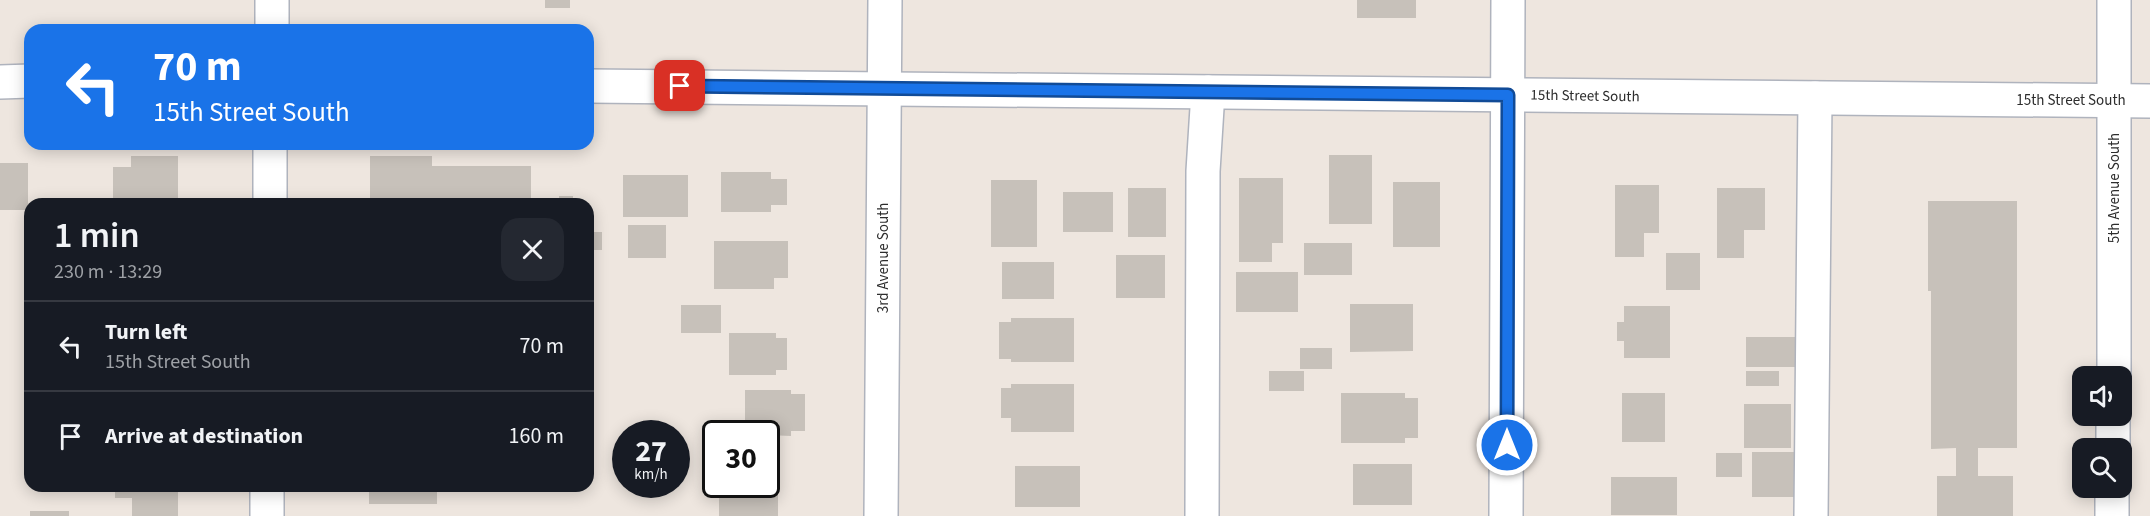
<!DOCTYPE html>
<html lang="en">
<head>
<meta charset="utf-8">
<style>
  :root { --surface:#171b24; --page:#242831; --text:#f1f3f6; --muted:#9ea1a6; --line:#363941 }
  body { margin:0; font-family:"Source Sans 3",sans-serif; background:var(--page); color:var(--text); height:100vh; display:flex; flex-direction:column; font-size:22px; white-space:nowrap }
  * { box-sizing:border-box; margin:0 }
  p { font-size:20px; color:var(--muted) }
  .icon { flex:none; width:33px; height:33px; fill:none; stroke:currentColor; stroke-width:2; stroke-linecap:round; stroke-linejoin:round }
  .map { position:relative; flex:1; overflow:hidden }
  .drawer { position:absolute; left:24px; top:198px; width:570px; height:294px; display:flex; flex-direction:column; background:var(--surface); border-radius:18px; box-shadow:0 3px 15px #0003 }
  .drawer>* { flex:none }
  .guide { position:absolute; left:24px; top:24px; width:570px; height:126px; border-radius:18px; box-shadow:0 3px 15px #0003; background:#1a73e8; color:#fff; overflow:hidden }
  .fabs { position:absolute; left:2072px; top:366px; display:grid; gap:12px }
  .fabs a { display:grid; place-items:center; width:60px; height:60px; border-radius:12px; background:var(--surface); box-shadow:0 3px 15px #0003; font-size:30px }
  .speed { position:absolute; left:612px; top:420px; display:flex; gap:12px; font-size:30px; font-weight:700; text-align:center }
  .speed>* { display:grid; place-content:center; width:78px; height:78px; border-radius:50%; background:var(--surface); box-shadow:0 3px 15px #0003; line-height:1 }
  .speed small { font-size:15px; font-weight:400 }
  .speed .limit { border:3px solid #111; border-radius:9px; background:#fff; color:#111 }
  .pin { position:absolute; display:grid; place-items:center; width:51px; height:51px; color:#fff; margin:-26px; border-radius:12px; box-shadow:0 3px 9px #0006 }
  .me { position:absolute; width:66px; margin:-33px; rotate:0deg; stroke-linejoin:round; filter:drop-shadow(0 0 4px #0008) }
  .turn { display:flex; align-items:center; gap:21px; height:126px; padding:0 30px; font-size:27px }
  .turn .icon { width:78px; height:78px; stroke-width:2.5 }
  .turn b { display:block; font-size:42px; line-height:51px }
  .round { display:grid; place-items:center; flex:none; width:63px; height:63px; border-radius:18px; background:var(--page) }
  .overview { display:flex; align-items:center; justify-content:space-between; height:102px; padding:0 30px }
  h1 { font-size:36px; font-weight:600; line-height:45px }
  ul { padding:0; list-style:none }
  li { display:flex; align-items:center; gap:18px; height:90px; padding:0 30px; border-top:2px solid var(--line) }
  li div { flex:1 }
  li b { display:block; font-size:22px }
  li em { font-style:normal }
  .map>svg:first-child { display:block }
  .building { fill:#c7c1ba }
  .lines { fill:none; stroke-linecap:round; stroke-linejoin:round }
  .minor-casing { stroke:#afb3bd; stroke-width:36 }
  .minor { stroke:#fff; stroke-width:33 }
  .route-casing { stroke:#114b97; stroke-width:15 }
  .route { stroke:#1a73e8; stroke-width:10 }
  .labels { text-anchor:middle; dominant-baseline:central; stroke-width:4.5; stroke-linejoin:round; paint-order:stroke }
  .street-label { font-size:15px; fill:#2d2d2d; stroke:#fff }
</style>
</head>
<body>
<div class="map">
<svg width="2150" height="516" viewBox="0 0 2150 516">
  <rect width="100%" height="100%" fill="#eee6df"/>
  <g class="building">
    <rect x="545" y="0" width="25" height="8"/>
    <rect x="1357" y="0" width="59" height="18"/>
    <rect x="1329" y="155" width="43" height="69"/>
    <polygon points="131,156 178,156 178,203 113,203 113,167 131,167"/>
    <polygon points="370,156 432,156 432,166 531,166 531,204 370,204"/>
    <rect x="0" y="163" width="28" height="47"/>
    <polygon points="721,172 771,172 771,179 787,179 787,205 771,205 771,212 721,212"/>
    <rect x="623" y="175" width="65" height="42"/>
    <polygon points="1239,178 1283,178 1283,243 1272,243 1272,262 1239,262"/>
    <rect x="991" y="180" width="46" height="67"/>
    <rect x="1393" y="182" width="47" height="65"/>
    <polygon points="1615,185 1659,185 1659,233 1644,233 1644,257 1615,257"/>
    <rect x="1128" y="188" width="38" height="49"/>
    <polygon points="1717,188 1765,188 1765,230 1744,230 1744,258 1717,258"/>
    <rect x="1063" y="192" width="50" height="40"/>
    <rect x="559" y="196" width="14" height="8"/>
    <polygon points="1928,201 2017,201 2017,448 1978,448 1978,476 2013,476 2013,516 1937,516 1937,476 1956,476 1956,448 1931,449 1931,291 1928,291"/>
    <rect x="628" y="225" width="38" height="33"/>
    <rect x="588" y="232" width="14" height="18"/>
    <polygon points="714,241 788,241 788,278 774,278 774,289 714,289"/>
    <rect x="1304" y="243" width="48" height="32"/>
    <rect x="1666" y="253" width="34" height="37"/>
    <rect x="1116" y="255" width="49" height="43"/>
    <rect x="1002" y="262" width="52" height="37"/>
    <rect x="1236" y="272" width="62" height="40"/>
    <polygon points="1350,304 1413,304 1413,351 1350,352"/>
    <rect x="681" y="305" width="40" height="28"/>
    <polygon points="1624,306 1670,306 1670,358 1624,358 1624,341 1617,341 1617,322 1624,322"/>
    <polygon points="1011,318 1074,318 1074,362 1011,362 1011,359 999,359 999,322 1011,322"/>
    <polygon points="729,333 776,333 776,338 787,338 787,370 776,370 776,375 729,375"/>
    <rect x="1746" y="337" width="49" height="30"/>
    <rect x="1300" y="348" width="32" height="21"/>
    <rect x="1269" y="371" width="35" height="20"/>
    <rect x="1746" y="371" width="33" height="15"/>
    <polygon points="1011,384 1074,384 1074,432 1011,432 1011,418 1001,418 1001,388 1011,388"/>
    <polygon points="745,390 791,390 791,394 805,394 805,431 791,431 791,436 745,434"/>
    <polygon points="1341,393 1405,393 1405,398 1418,398 1418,438 1405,438 1405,443 1341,443"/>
    <rect x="1622" y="393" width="43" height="49"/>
    <rect x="1744" y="404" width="47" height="44"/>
    <rect x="1752" y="452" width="44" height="45"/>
    <rect x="1716" y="453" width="26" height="24"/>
    <rect x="1353" y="464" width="59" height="41"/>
    <rect x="1015" y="466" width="65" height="41"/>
    <polygon points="766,473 778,473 778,516 719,516 719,484 766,484"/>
    <rect x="1611" y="477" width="66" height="38"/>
    <polygon points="115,486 178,486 178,516 132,516 132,498 115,498"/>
    <rect x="369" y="486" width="68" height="18"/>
    <rect x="30" y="511" width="39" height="5"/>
  </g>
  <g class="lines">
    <defs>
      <g id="minor">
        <polyline points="272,30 272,0"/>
        <polyline points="0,82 30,81"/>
        <polyline points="588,86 2150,101"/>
        <polyline points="270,204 270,144"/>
        <polyline points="2114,376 2114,0"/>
        <polyline points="2113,448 2113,416"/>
        <polyline points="267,516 267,486"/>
        <polyline points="881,516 885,0"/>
        <polyline points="1202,516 1203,171 1208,92"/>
        <polyline points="1506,516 1508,0"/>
        <polyline points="1811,516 1815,98"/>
        <polyline points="2112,516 2112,488"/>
      </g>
    </defs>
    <use href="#minor" class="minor-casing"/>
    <use href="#minor" class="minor"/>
  </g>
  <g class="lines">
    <defs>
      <polyline id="route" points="680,86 1508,95 1507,445"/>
    </defs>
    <use href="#route" class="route-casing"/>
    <use href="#route" class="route"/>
  </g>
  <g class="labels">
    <g class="street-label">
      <text transform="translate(1585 96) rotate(1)">15th Street South</text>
      <text x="2071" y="100">15th Street South</text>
      <text transform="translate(2114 188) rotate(-90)">5th Avenue South</text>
      <text transform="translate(883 258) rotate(-90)">3rd Avenue South</text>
    </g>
  </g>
</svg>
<div class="fabs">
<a><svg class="icon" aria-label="sound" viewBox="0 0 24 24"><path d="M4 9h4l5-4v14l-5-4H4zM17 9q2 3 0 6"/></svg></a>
<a><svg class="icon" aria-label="search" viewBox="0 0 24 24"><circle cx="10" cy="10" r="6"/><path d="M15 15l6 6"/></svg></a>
</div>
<div class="speed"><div>27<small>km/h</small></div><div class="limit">30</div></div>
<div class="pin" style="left:680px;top:86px;background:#d93025"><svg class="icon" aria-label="arrive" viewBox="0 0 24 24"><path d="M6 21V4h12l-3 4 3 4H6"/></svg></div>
<svg class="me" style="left:1507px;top:445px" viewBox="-20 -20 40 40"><circle r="17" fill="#1a73e8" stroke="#fff" stroke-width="3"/><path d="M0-11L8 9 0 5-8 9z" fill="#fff"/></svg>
<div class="guide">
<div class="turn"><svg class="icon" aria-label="left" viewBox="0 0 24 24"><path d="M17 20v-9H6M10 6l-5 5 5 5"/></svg><div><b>70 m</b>15th Street South</div></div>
</div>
<section class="drawer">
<div class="overview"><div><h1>1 min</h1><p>230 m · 13:29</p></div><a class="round"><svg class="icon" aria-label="close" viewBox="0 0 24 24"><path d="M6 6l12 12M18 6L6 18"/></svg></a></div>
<ul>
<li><svg class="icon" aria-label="left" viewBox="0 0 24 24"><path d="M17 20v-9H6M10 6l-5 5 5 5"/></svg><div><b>Turn left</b><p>15th Street South</p></div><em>70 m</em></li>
<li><svg class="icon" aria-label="arrive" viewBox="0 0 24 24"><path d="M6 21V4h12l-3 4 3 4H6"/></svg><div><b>Arrive at destination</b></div><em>160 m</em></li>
</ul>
</section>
</div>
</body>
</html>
